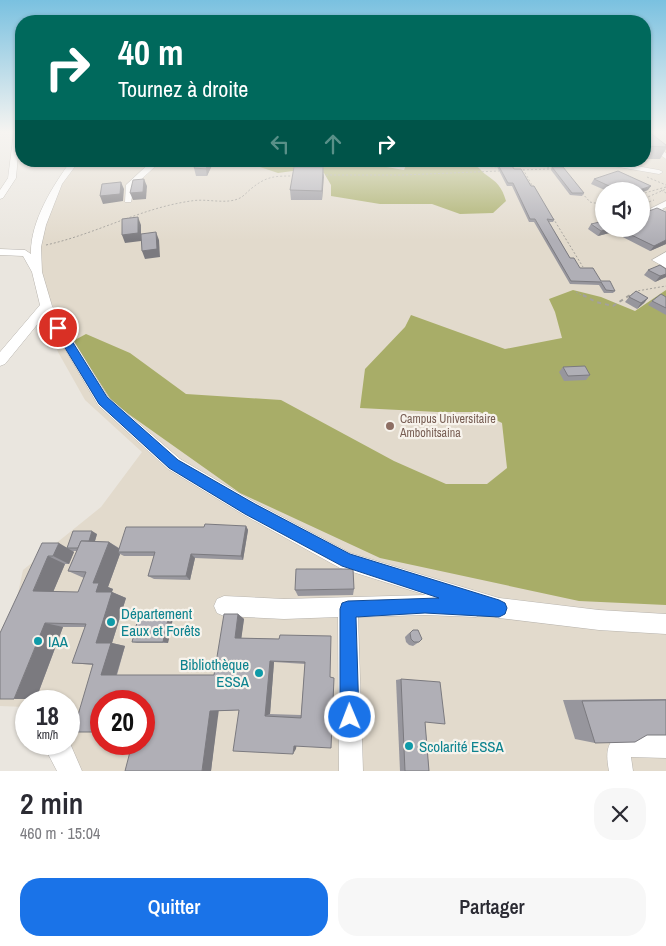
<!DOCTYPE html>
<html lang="fr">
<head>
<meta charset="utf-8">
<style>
  :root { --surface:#fff; --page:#f7f7f7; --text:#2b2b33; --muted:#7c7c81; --accent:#1a73e8 }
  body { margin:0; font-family:"Archivo Narrow",sans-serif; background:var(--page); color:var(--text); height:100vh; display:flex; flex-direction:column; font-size:19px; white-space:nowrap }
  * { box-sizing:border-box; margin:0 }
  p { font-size:16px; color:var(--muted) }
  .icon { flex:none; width:28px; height:28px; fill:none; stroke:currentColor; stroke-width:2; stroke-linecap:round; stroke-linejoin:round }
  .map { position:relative; height:771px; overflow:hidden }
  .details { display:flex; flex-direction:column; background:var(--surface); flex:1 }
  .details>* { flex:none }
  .banner { position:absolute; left:15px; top:15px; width:636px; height:152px; border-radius:20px; box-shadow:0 1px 4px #0004; background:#00695c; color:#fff; overflow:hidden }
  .tools { position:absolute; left:595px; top:182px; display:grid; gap:10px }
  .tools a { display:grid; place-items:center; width:55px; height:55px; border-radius:50%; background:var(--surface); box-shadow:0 1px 4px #0004; font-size:25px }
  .speed { position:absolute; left:15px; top:690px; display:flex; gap:10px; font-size:25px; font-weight:700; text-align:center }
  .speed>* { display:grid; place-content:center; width:65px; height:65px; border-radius:50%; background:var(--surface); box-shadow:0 1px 4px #0004; line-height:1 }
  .speed small { font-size:12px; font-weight:400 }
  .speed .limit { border:8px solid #d22; background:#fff; color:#111 }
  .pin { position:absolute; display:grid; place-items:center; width:42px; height:42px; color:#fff; margin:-21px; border:2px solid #fff; border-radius:50%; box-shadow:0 1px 5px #0007 }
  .me { position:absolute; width:55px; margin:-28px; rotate:359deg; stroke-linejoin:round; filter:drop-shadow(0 0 4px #0008) }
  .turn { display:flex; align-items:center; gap:18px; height:105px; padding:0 20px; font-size:22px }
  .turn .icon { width:65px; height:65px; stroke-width:2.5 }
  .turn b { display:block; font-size:35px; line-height:42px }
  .lanes { display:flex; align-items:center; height:48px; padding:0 20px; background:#0003; justify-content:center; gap:25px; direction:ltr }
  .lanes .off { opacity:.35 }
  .round { display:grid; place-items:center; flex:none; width:52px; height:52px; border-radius:20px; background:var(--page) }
  .summary { display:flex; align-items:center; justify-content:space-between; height:85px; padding:0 20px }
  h1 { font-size:30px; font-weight:600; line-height:38px }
  .primary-button { display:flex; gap:10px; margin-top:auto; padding:10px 20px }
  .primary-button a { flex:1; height:58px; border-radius:20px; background:var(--accent); color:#fff; font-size:20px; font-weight:600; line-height:58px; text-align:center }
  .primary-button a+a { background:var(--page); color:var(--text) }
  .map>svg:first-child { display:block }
  .built { fill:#e2dacc; fill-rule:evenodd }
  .forest { fill:#a8ad68 }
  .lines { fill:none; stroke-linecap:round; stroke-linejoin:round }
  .minor-casing { stroke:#b7b3ad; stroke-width:1 }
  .path-far1 { stroke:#a4a19b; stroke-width:1; stroke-dasharray:2 2; stroke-linecap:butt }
  .path { stroke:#a4a19b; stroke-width:2; stroke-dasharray:4 4; stroke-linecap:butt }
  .minor { fill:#fff; fill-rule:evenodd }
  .wall { fill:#97969d; fill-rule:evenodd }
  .shaded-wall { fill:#7b7a7f }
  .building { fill:#b0afb6; stroke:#7b7a7f; fill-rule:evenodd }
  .route { fill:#1a73e8; stroke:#114b97 }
  .education-dot { fill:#8d6e63; stroke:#f7f3ec; stroke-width:2 }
  .culture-dot { fill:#0f9aa8; stroke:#f7f3ec; stroke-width:2 }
  .labels { text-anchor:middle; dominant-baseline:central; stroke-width:4.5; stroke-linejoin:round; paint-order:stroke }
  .education-label { font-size:12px; fill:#785e54; stroke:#f7f3ec; text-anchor:start }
  .near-culture-label { font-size:15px; fill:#0d838f; stroke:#f7f3ec; text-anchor:start }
</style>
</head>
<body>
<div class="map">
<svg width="666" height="771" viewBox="0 0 666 771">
  <rect width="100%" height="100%" fill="#eae6df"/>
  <path class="built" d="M 645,132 L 666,132 L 666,771 L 61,771 L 53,744 L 69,744 L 69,701 L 26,701 L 26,707 L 0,706 L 0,654 L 11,626 L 23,570 L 101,507 L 142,452 L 85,400 L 58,352 L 43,315 L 55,310 L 45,290 L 40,265 L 40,240 L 61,184 L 78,161 L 645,161 ZM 604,191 L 641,191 L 641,229 L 604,229 ZM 101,701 L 144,701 L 144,744 L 101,744 Z"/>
  <g class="forest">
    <path d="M 265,161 L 352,161 L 404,170 L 407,163 L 405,161 C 422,161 463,157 476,166 C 480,168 482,172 485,174 C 497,182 502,187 506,201 L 493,213 L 460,214 L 432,204 L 380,204 L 331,196 L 331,185 L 324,173 L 307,169 L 278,173 L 260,167 Z"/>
    <polygon points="573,290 601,297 635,311 666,290 666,605 579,601 380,558 240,493 113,403 73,341 86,334 130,353 186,394 281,400 394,461 446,484 487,484 507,468 502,423 480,412 438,412 360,408 365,369 405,327 411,315 505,349 562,338 555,312 549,299"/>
  </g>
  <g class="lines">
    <defs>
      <g id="minor">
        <polygon points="14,132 20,132 16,178 3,198 0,199 0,190 8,178"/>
        <polygon points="645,139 666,153 666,159 645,144"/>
        <path d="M 71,161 L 79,161 L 62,184 L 46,225 L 41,247 L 42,272 L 52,306 L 108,397 L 180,459 L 256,503 L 350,553 L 499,598 L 599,610 L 666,614 L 666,634 L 599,630 L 499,618 L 483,613 L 476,617 L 425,615 L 358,617 L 363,771 L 339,771 L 338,617 L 284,619 L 224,616 L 217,613 L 214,606 L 217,599 L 224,596 L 284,599 L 426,595 L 340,568 L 244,515 L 168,469 L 98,405 L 45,315 L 5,364 L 0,366 L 0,352 L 40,305 L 32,272 L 23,256 L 0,255 L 0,249 L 25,250 L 31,254 C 30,222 53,185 71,161 Z"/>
        <polygon points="152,161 161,161 134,186 131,202 125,202 126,185"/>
        <polygon points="564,161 613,162 659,170 663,172 659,174 613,166 568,163"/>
        <polygon points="666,201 666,207 662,209 666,211 666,217 650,209"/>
        <polygon points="666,252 666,268 652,260"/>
        <path d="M 623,733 L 666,734 L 666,758 L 631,757 L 633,771 L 609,771 C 606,755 605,740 623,733 Z"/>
        <polygon points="69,741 82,771 57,771 47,752 46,744 69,744"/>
      </g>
    </defs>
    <use href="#minor" class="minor-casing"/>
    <g class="path-far1">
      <polyline points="427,161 442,164 498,167"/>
      <polyline points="547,168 562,165"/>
      <polyline points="523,169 533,187"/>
      <polyline points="519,170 552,169"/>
      <polyline points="322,175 403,175 499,171"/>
      <polyline points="647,177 666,185"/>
      <polyline points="661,190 666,193"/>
      <polyline points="582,193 590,202 604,205"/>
      <polyline points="641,194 666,187"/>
      <polyline points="641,200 666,189"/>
      <polyline points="648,206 643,204 654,200"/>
      <polyline points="553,218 583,267"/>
      <path d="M 46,245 C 96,234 141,208 191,201 C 207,198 226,205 240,198 C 244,196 248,191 252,188 C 267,176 275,176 294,176"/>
      <polyline points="576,292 585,297"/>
      <polyline points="628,297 637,291 666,286"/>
    </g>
    <polyline class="path" points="583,295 596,302 613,306 630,295"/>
    <use href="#minor" class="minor"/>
  </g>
  <g class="wall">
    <polygon points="645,132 666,145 666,149 660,159 645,159"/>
    <polygon points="214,161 207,176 196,176 194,168"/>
    <polygon points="494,161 509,161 514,169 531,186 554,220 553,222 549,222 570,258 580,268 601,281 615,291 613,293 604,293 599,285 570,284 534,222 529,222 512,186 507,186"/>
    <polygon points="323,167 322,200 291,200 290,190"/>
    <polygon points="552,167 584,193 582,196 570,195 551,170"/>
    <polygon points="594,179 648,190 641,191 607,191 591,184"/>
    <polygon points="666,212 666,244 650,251 613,232 598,236 588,229 591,224 604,229 641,229"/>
    <polygon points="666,269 666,277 655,282 644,275 648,270"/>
    <polygon points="629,297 648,298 644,303 637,309 625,302"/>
    <polygon points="666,297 666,315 648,305 652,301"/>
    <polygon points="563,367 590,375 586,380 564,381 559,372"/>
    <path d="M 246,526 L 248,530 L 243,560 L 195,558 L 190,580 L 154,579 L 148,576 L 154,556 L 124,556 L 120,554 L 108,587 L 113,589 L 112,592 L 126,598 L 112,643 L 125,646 L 117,675 L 214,675 L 238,614 L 244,619 L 241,638 L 279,639 L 331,636 L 296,746 L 296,749 L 239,710 L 218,711 L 211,771 L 144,744 L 93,665 L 72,663 L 85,627 L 63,627 L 36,699 L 42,543 L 67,548 L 97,534 L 95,541 L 109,542 L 119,548 L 204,527 ZM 73,551 L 77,551 L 68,571 L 84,578 L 78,592 L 53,592 L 65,564 L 69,564 L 74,552 ZM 274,662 L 305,664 L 301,715 L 270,714 Z"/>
    <polygon points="354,589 353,595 298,596 295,590"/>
    <polygon points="174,613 168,643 137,643 132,642"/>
    <polygon points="413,630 419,642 413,646 409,645 406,642 405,637 408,634"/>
    <polygon points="401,679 425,722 429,771 400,771 396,680"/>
    <polygon points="666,699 666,735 647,735 595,743 575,739 563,700"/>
  </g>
  <g class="shaded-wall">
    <polygon points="209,161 214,161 207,176 206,169"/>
    <polygon points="323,167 324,177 322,200 322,191"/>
    <polygon points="144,179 147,186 146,199 133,200 130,193"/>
    <polygon points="121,182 124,189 123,201 103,204 100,196"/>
    <polygon points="651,186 648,190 641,193 641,191 636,191"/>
    <polygon points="138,217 141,225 141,241 125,243 122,235"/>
    <polygon points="609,229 615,229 613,232 598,236 601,231"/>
    <polygon points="156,232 159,240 160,257 145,259 142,251"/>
    <polygon points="666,240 666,244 650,251 654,246"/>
    <polygon points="666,274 666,277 655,282 660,276"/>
    <polygon points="648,298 644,303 637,309 641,303"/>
    <polygon points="246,526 248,530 243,560 241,556"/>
    <polygon points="92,531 97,534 92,551 86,548"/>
    <polygon points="109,542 121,550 118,552 120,554 108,587 113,589 110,597 96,592 93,583"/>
    <polygon points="59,543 74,552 69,564 53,556"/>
    <polygon points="191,554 195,558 190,580 186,576"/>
    <polygon points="48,556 65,564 51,597 33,591"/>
    <polygon points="112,592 126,598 112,643 125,646 116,676 101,675 96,643"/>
    <polygon points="170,611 174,613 168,643 163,642"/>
    <polygon points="238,614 244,619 241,641 235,638"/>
    <polygon points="45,623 63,627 36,699 14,699"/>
    <polygon points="270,661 274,662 270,714 265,716"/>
    <polygon points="219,709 211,771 202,771 210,711"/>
    <polygon points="297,742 296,749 293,754 294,746"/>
  </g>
  <g class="building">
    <polygon points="645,132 649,132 666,145 666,147 645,146"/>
    <polygon points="198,161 209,161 206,169 194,168"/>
    <polygon points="496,161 509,161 514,169 521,169 531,186 534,186 554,220 547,219 570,258 574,258 580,268 593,268 601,281 610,281 615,291 606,290 601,282 571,281 535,219 530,219 513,183 508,183"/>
    <polygon points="294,167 323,167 322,191 290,190"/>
    <polygon points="552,167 563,167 584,193 572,193"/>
    <polygon points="618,171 651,186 636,191 620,191 594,179"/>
    <polygon points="144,179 143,192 130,193 133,180"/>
    <polygon points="121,182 120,194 100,196 102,184"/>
    <polygon points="657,208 666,212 666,240 654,246 619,229 641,229 641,214"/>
    <polygon points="138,217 138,233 122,235 122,219"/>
    <polygon points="604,221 604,229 609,229 601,231 591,224"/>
    <polygon points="156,232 157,249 142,251 141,234"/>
    <polygon points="660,265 666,269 666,274 660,276 648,270"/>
    <polygon points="636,291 648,298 641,303 629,297"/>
    <polygon points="661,294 666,297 666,308 652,301"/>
    <polygon points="585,366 590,375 568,376 563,367"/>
    <polygon points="205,524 246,526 241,556 191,554 186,576 148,576 155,552 118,552 126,527 204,527"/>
    <polygon points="73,531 92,531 89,541 81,541 78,548 67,548"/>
    <path d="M 81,541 L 109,542 L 93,583 L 99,583 L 96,592 L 112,592 L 96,643 L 111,643 L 101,675 L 214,675 L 224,614 L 238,614 L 235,638 L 279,639 L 280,635 L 331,636 L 330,677 L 334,678 L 331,748 L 294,746 L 293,754 L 233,751 L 239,710 L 210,711 L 202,771 L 125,771 L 132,744 L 144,744 L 144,701 L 101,701 L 101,732 L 73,732 L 93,664 L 72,663 L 86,624 L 45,623 L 14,699 L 0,699 L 0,633 L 42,543 L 59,543 L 53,556 L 48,556 L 33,591 L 78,592 L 86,572 L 68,571 ZM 270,661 L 305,662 L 301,718 L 265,716 Z"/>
    <polygon points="296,569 353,569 354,589 295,590"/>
    <polygon points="140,611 170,611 163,642 132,642"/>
    <polygon points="413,630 418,630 422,639 419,642 414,642 411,639 410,633"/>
    <polygon points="401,679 440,682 445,724 425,722 429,771 405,771"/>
    <polygon points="666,700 666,735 647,735 635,742 595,743 582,701"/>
  </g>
  <linearGradient id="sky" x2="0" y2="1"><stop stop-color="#7ac1e0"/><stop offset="0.55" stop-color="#f6f4f1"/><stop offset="1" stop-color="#f6f4f1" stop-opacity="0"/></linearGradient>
  <rect width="666" height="240" fill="url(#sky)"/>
  <polygon class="route" points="58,324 62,325 107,397 178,460 255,504 350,554 499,600 505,603 507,608 505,614 499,617 425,613 356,617 359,717 356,724 350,726 343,724 340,717 340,609 342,603 348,601 439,598 342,566 245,514 169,468 99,404 53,328"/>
  <circle class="education-dot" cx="390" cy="426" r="5"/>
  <g class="culture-dot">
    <circle cx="111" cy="622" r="5"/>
    <circle cx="38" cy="641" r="5"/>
    <circle cx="259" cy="673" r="5"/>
    <circle cx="409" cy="746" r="5"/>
  </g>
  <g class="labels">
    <g class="education-label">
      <text x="400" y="419">Campus Universitaire<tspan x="400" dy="14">Ambohitsaina</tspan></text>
    </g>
    <g class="near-culture-label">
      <text x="121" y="613">Département<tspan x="121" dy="17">Eaux et Forêts</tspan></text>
      <text x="48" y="641">IAA</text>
      <text x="249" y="664" text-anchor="end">Bibliothèque<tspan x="249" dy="17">ESSA</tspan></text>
      <text x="419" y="746">Scolarité ESSA</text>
    </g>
  </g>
</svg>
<div class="tools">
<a><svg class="icon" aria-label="sound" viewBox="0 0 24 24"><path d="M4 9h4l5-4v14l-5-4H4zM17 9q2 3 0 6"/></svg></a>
</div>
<div class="speed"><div>18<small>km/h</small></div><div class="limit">20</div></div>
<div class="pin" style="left:58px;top:328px;background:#d93025"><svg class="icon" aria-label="arrive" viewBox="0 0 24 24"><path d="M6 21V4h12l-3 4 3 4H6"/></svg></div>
<svg class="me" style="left:350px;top:717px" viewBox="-20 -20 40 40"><circle r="17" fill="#1a73e8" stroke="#fff" stroke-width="3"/><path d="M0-11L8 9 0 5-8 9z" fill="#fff"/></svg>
<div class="banner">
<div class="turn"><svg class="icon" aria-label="right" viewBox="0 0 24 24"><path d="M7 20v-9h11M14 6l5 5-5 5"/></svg><div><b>40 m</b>Tournez à droite</div></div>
<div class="lanes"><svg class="icon off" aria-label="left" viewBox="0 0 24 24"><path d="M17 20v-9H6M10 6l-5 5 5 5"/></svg><svg class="icon off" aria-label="ahead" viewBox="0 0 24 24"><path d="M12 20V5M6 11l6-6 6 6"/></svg><svg class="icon" aria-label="right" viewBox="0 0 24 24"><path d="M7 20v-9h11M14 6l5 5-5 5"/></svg></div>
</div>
</div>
<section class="details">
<div class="summary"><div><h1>2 min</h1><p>460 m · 15:04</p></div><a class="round"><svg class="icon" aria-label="close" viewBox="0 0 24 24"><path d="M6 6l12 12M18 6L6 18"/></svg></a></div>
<div class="primary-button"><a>Quitter</a><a>Partager</a></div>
</section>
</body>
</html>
